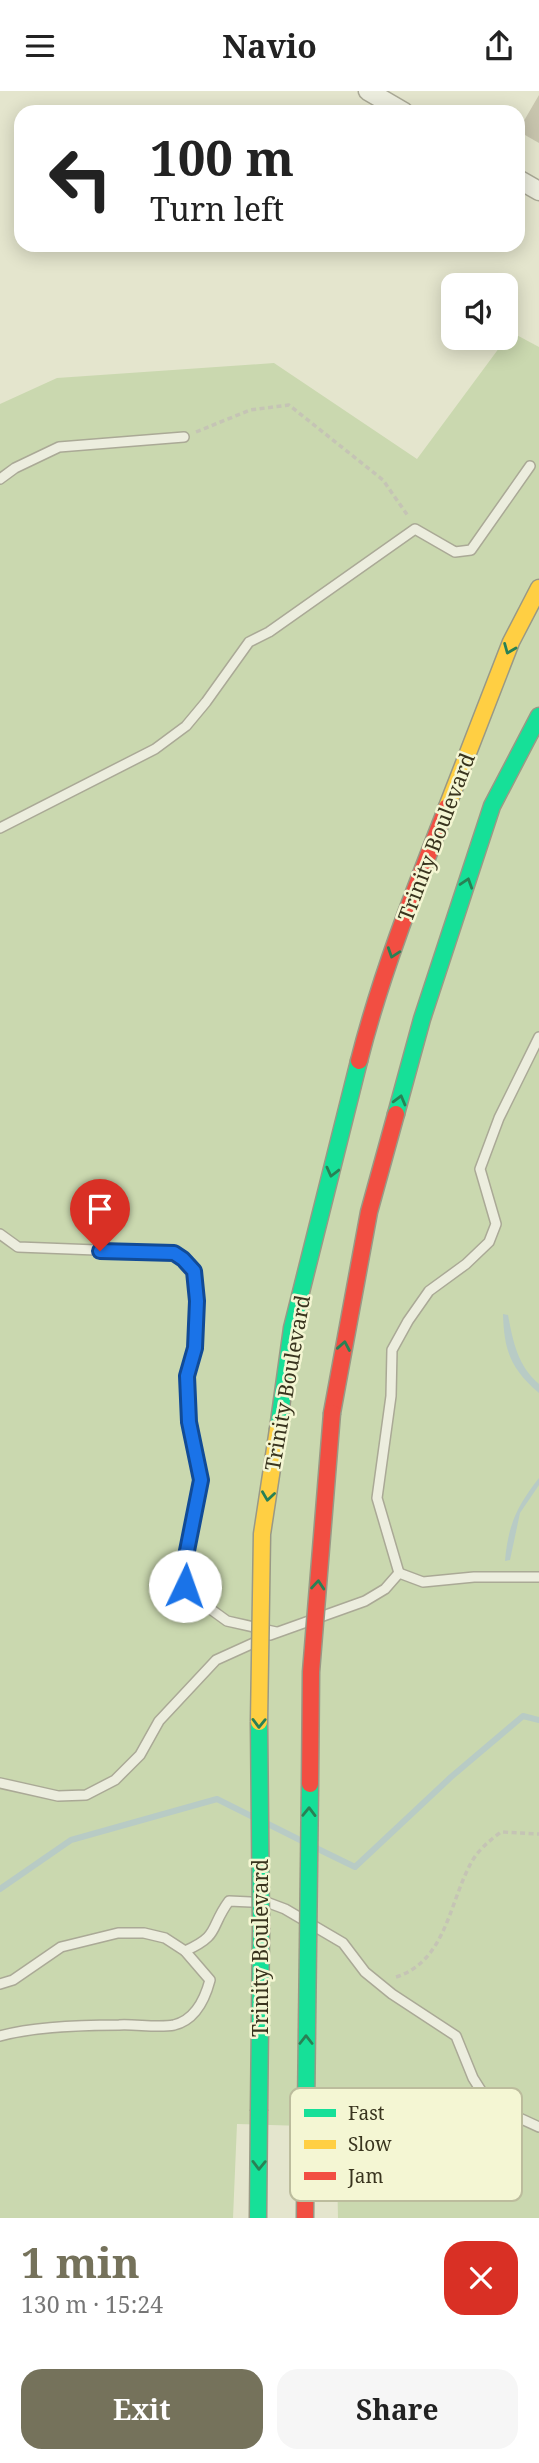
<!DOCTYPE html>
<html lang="en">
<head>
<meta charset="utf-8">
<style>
  :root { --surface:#fff; --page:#f6f6f6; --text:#222; --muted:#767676; --accent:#75725b }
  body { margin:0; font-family:"Noto Serif",serif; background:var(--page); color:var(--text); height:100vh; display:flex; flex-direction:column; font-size:26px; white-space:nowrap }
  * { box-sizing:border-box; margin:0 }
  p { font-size:23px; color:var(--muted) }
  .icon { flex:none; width:38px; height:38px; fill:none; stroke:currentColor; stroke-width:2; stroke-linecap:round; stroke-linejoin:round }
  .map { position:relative; height:2127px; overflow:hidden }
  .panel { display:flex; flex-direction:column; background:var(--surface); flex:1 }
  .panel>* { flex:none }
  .banner { position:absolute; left:14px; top:14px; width:511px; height:147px; border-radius:21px; box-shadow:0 4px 18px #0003; background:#fff; color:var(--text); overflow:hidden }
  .buttons { position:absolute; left:441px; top:182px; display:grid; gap:14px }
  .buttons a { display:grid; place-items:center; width:77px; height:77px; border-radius:14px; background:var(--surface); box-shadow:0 4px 18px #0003; font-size:35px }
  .pin { position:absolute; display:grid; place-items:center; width:60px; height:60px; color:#fff; margin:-72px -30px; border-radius:50% 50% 50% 0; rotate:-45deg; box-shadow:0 0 7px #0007 }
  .pin .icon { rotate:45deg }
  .me { position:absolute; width:77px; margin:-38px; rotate:3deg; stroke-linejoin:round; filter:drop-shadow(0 0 5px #0008) }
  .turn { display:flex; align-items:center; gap:24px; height:147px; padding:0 21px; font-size:32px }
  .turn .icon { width:91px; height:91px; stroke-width:2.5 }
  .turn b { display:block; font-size:49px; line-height:60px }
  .round { display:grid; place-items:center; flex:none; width:74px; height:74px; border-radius:21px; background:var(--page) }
  .overview { display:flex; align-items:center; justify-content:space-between; height:119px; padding:0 21px }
  h1 { font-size:42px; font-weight:700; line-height:52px; color:var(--accent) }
  .cta { display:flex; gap:14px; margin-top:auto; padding:14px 21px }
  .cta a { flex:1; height:80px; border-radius:21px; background:var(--accent); color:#fff; font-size:28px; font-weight:700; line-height:80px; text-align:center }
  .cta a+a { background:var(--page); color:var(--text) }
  header { display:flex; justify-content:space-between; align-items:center; height:91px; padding:0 21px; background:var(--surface); font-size:32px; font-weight:700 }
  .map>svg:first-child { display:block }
  .green { fill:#cad8af }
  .water { fill:#b8cbc5 }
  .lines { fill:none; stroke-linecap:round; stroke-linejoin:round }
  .stream { stroke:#b8cbc5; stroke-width:6 }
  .building { fill:#c8c5ae }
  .lane-casing { stroke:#aaa996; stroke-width:12 }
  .street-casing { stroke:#aaa996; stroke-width:21 }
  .fast-casing { stroke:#999986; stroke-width:19 }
  .slow-casing { stroke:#999986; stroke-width:19 }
  .jam-casing { stroke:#999986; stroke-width:19 }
  .path { stroke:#c5c4b5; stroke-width:3.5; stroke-dasharray:5 3.5; stroke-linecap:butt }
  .lane { stroke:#ecedde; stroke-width:9 }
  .street { stroke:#ecedde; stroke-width:18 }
  .fast { stroke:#16e098; stroke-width:16 }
  .slow { stroke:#ffcf43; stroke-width:16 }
  .jam { stroke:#f24e42; stroke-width:16 }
  .fast-bridge-casing { stroke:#999986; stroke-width:19; stroke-linecap:butt }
  .slow-bridge-casing { stroke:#999986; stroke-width:19; stroke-linecap:butt }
  .jam-bridge-casing { stroke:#999986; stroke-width:19; stroke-linecap:butt }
  .fast-bridge { stroke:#16e098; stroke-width:16 }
  .slow-bridge { stroke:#ffcf43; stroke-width:16 }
  .jam-bridge { stroke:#f24e42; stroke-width:16 }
  .oneway { stroke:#298155 }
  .route-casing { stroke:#114b97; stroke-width:18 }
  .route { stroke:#1a73e8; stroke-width:12 }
  .labels { text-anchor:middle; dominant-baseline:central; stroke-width:5; stroke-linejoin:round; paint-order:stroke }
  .street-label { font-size:21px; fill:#39341e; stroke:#f4f6d3 }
  .key { fill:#f4f6d3; stroke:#bcbc9d; stroke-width:2 }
  .key-label { font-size:19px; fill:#39341e }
</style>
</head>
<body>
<header><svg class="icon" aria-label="menu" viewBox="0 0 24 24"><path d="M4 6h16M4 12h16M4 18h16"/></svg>Navio<svg class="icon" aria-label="share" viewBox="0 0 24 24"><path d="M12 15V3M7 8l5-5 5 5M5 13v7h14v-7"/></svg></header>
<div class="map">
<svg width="539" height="2127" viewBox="0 0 539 2127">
  <rect width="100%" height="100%" fill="#e4e5cd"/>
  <polygon class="green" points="511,241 539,256 539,2127 338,2127 336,2036 237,2033 233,2127 0,2127 0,313 57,287 274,272 417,368"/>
  <g class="water">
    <path d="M 503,1223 L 508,1224 C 513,1251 518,1275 539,1293 L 539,1302 C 511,1278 504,1260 503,1223 Z"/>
    <path d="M 539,1387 L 539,1394 L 520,1422 L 510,1469 L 505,1470 C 508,1434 517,1415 539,1387 Z"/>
  </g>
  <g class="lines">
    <g class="stream">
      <polyline points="264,1731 304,1751"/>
      <polyline points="314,1756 355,1776 451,1686 523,1625 539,1629"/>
      <polyline points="0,1798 71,1749 217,1708 251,1725"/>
    </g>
  </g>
  <polygon class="building" points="539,4 539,52 518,40"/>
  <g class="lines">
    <defs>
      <g id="lane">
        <polyline points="0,388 15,377 59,356 184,346"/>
        <polyline points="0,737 155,658 186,635 206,611 249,551 269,541 415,438 455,461 471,459 530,375"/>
        <polyline points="0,1143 18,1156 174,1162 183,1168 194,1180 197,1210 195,1257 187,1285 189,1331 201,1389 184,1475 185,1495 198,1509 227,1530 276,1541"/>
        <polyline points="399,1482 377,1407 391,1305 392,1259 408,1230 429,1200 466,1173 489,1151 496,1133 480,1078 499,1027 539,946"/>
        <polyline points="399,1482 423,1491 474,1486 539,1486"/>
        <polyline points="270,1544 365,1510 385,1498 399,1482"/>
        <polyline points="0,1692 58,1705 86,1704 115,1689 140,1664 159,1630 216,1569 258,1550"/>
        <path d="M 185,1860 C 221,1844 209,1837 229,1810 L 269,1812 L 285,1818 L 343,1852 L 365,1881 L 392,1903 L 456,1945 L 473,1987 L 485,2006 L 502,2019 L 539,2036"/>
        <path d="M 0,1893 L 13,1889 L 61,1856 L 118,1842 L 144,1842 L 165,1847 L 185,1860 L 210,1889 C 205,1908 195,1929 174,1934 C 159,1937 135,1933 119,1934 C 82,1934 36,1935 0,1945"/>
      </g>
      <g id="street">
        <polyline points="368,0 404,21"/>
        <polyline points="518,88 539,100"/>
      </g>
      <g id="fast">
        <polyline points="396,1023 422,928 492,715 539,625"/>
        <polyline points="278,1338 292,1237 359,970"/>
        <polyline points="258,2127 259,2020"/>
      </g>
      <polyline id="slow" points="447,716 511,551 539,497"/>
      <g id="jam">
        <path d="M 359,970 C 381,883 414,800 447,716"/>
        <polyline points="332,1322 369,1121 396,1023"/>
        <polyline points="305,2127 306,2017"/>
      </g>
    </defs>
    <use href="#lane" class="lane-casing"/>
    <use href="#street" class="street-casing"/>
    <use href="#fast" class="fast-casing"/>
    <use href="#slow" class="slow-casing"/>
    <use href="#jam" class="jam-casing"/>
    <g class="path">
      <polyline points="196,341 250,319 289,314 383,389 408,425"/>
      <path d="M 396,1886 C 446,1870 449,1812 471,1772 C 478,1759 489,1750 501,1741 L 539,1743"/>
    </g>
    <use href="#lane" class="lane"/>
    <use href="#street" class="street"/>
    <use href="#fast" class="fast"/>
    <use href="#slow" class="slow"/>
    <use href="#jam" class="jam"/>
    <defs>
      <g id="fast-bridge">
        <polyline points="306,2017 310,1693"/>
        <polyline points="259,2020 261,1838 259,1631"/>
      </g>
      <polyline id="slow-bridge" points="259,1631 262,1443 278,1338"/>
      <polyline id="jam-bridge" points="310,1693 311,1581 332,1322"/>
    </defs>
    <use href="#fast-bridge" class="fast-bridge-casing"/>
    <use href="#slow-bridge" class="slow-bridge-casing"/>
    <use href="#jam-bridge" class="jam-bridge-casing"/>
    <use href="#fast-bridge" class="fast-bridge"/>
    <use href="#slow-bridge" class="slow-bridge"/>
    <use href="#jam-bridge" class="jam-bridge"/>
  </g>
  <defs><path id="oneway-chevron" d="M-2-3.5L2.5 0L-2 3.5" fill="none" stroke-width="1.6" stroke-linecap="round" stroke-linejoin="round" transform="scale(1.75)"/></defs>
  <g class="oneway">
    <use href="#oneway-chevron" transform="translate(509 558) rotate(112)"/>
    <use href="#oneway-chevron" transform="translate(467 792) rotate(-72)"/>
    <use href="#oneway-chevron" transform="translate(393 862) rotate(109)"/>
    <use href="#oneway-chevron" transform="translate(400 1009) rotate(-75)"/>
    <use href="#oneway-chevron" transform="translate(332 1081) rotate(104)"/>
    <use href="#oneway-chevron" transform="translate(344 1255) rotate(-80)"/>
    <use href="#oneway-chevron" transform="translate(268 1405) rotate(98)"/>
    <use href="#oneway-chevron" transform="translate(318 1494) rotate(-85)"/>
    <use href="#oneway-chevron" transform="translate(259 1632) rotate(91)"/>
    <use href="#oneway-chevron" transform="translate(309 1721) rotate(-89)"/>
    <use href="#oneway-chevron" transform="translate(306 1949) rotate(-90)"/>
    <use href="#oneway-chevron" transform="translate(259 2074) rotate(91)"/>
  </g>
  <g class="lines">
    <defs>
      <polyline id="route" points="100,1160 174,1162 183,1168 194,1180 197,1210 195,1257 187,1285 189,1331 201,1389 184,1475 185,1495"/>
    </defs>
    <use href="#route" class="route-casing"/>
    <use href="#route" class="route"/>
  </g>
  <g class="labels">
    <g class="street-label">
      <text transform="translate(436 746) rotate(-69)">Trinity Boulevard</text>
      <text transform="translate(287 1292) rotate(-80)">Trinity Boulevard</text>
      <text transform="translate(260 1857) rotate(-90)">Trinity Boulevard</text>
    </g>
  </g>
  <rect x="290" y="1997" width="232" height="113" rx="10" class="key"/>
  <rect x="304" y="2018" width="32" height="8" fill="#16e098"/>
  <rect x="304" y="2049" width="32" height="9" fill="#ffcf43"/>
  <rect x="304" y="2081" width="32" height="8" fill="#f24e42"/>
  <g class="key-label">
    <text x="348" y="2029">Fast</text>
    <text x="348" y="2060">Slow</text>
    <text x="348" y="2092">Jam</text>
  </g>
</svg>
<div class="buttons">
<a><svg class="icon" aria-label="sound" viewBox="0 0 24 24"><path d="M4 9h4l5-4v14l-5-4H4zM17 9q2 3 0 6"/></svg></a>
</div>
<div class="pin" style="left:100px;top:1160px;background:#d93025"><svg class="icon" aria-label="arrive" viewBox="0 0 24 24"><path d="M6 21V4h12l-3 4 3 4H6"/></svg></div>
<svg class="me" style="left:185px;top:1495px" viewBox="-20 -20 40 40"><circle r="19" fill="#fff"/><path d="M0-13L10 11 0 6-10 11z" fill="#1a73e8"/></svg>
<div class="banner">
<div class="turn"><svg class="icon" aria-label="left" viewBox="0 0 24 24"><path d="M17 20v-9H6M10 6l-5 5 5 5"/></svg><div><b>100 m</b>Turn left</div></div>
</div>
</div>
<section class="panel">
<div class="overview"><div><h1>1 min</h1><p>130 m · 15:24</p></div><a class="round" style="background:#d93025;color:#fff"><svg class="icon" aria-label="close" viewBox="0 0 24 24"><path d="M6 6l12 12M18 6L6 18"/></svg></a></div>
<div class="cta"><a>Exit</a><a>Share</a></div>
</section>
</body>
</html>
